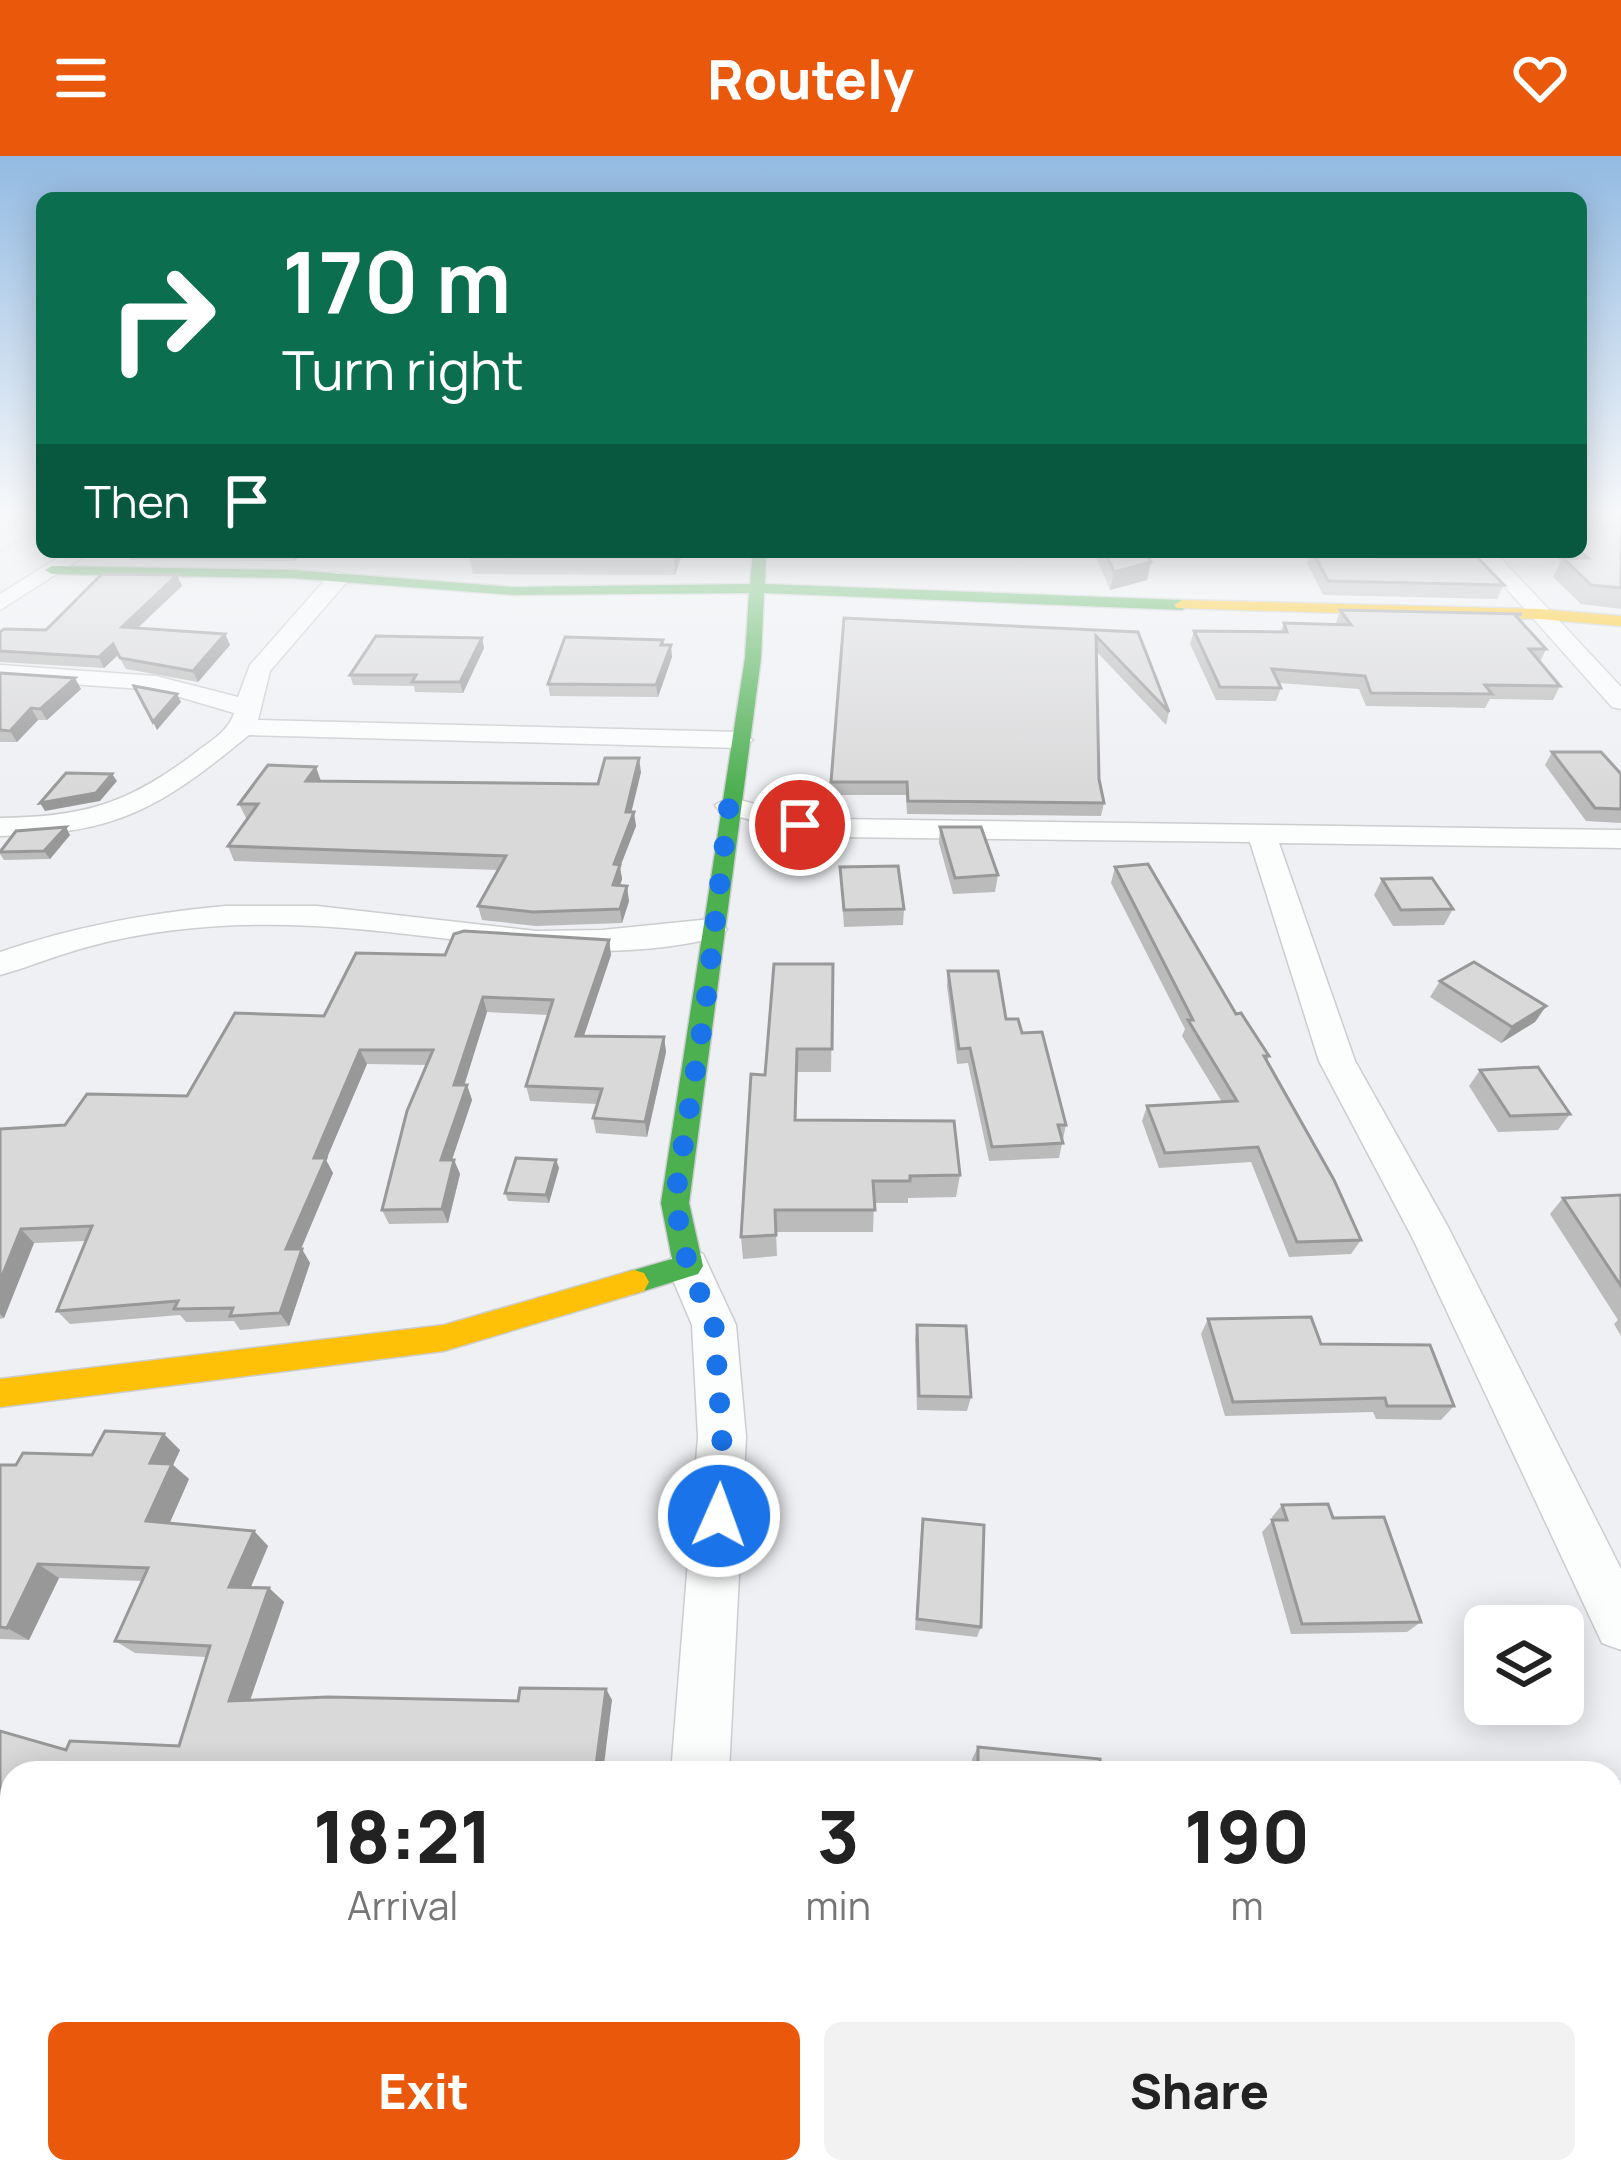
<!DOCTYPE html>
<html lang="en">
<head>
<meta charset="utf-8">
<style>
  :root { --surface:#fff; --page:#f2f2f2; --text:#222; --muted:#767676; --accent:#ea580c }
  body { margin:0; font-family:Manrope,sans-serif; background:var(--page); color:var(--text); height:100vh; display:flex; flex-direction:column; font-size:45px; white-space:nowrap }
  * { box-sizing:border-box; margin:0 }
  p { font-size:39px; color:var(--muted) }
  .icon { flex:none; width:66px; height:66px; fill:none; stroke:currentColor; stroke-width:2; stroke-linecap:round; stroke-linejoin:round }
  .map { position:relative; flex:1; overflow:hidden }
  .sheet { position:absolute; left:0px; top:1605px; width:1623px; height:423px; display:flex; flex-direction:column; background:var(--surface); border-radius:36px 36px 0 0; box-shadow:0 6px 30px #0003 }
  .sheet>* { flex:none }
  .banner { position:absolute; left:36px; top:36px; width:1551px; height:366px; border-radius:18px; box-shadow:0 6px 30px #0003; background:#0b6e4f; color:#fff; overflow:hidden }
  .buttons { position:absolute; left:1464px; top:1449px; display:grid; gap:24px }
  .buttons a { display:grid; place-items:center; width:120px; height:120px; border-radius:18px; background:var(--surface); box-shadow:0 6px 30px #0003; font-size:60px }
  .pin { position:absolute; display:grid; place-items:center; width:102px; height:102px; color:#fff; margin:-51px; border:6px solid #fff; border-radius:50%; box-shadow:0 3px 12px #0007 }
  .me { position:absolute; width:132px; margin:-66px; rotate:2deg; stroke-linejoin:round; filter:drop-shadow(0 0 9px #0008) }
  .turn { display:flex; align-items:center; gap:42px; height:252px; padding:0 48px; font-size:54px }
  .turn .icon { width:156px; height:156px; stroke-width:2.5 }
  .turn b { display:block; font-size:84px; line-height:102px }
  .then { display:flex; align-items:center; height:114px; padding:0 48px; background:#0003; gap:24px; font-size:45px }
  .eta { display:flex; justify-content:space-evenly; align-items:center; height:204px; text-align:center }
  .eta b { font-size:72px; font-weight:800; line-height:84px }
  .button { display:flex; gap:24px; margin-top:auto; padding:24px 48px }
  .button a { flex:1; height:138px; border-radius:18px; background:var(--accent); color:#fff; font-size:48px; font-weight:800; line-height:138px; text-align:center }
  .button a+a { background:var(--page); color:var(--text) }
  header { display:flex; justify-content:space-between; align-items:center; height:156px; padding:0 48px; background:var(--accent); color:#fff; font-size:54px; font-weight:800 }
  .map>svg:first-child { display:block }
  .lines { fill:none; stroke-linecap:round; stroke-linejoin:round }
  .street-casing { stroke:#cbcdce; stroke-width:3 }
  .fast-casing { stroke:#cbcdce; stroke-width:3 }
  .slow-casing { stroke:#cbcdce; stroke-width:3 }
  .path { stroke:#dcdcdd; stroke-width:4.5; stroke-dasharray:4.5 3; stroke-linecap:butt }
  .street { fill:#fcfdfd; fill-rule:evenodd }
  .fast { fill:#4caf50; fill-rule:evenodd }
  .slow { fill:#ffc107; fill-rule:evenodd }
  .wall { fill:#bbb }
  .shaded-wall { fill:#989899 }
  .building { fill:#d9d9da; stroke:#989899; stroke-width:3 }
  .route { stroke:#1a73e8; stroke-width:21; stroke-dasharray:0 37.8 }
</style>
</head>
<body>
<header><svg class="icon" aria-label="menu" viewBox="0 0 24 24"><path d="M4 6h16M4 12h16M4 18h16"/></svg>Routely<svg class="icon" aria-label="heart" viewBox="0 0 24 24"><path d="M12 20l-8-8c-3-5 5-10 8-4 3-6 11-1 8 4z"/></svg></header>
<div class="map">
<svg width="1621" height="2027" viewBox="0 0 1621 2027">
  <rect width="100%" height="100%" fill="#eef0f3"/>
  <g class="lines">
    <defs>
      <g id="street">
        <polygon points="67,396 91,396 0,454 0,438"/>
        <polygon points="1474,396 1495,396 1621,531 1621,553 1612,551"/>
        <path d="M 339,416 L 350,422 L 270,515 L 258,564 L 740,576 L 753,584 L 740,592 L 249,579 C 160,652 118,678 0,680 L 0,662 C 84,661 128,648 195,597 C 209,586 229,575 234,557 L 156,534 L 0,523 L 0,509 L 156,520 L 238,541 L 250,509 L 331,417 Z"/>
        <polygon points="729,641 802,661 836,663 1621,674 1621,692 1279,687 1355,905 1447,1069 1621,1413 1621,1494 1602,1487 1413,1083 1319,905 1250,686 836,681 800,678 719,655 715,649"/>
        <path d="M 225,750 L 317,750 L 536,775 L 602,774 L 711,763 L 727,773 L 722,780 C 585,816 451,776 314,770 C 238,766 160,771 87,791 C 57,799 29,811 0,819 L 0,796 C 73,771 147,757 225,750 Z"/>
        <polygon points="688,1093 703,1098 736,1169 746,1281 729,1617 671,1617 698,1281 692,1169 667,1110 673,1098"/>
        <polygon points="12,1962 12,2016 38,2016 27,2027 0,2027 0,1967"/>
        <polygon points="438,2016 508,2016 506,2027 436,2027"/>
      </g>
      <polygon id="fast" points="753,396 766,398 765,428 1182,444 1190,449 1182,454 764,437 761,502 689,1047 703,1110 698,1118 634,1138 624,1135 619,1126 624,1117 672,1103 661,1047 745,502 749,437 513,439 291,422 52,418 45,414 52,410 291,414 513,431 750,428"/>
      <g id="slow">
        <polygon points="1182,444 1540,453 1621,460 1621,470 1540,463 1177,452 1174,449"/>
        <polygon points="634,1114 644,1117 649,1126 644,1135 444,1195 0,1251 0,1223 444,1169"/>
      </g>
    </defs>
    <use href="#street" class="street-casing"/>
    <use href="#fast" class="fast-casing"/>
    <use href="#slow" class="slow-casing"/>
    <g class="path">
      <polyline points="0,358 9,353"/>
      <polyline points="0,376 42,353"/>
      <polyline points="0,395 42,371"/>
    </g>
    <use href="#street" class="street"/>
    <use href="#fast" class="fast"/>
    <use href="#slow" class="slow"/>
  </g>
  <g class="wall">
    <polygon points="1621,353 1621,453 1581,448 1553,421 1561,405 1551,396 1581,396"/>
    <polygon points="127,396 305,396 294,405 131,404"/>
    <polygon points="468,396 683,396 675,419 473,418"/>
    <polygon points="1094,396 1153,396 1147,424 1110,434"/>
    <polygon points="1311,396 1372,396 1375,401 1504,429 1497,443 1323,439 1307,407"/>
    <polygon points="182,430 137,472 225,478 230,489 198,526 126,513 118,499 104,512 0,506 0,476 46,474"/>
    <polygon points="1340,454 1522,458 1519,464 1546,493 1540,506 1560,530 1553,544 1490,543 1485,552 1366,550 1359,533 1279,527 1281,532 1276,545 1216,544 1190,488 1194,475 1281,475 1284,467 1337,469 1336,467"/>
    <polygon points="844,462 1138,476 1169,556 1166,569 1096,495 1099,623 1104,647 1101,660 907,658 906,639 830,639"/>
    <polygon points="482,482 484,492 463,537 415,536 414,530 353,529 350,519"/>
    <polygon points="663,484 664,489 672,501 658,541 550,540 548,528"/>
    <polygon points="0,517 81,533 47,564 38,564 17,586 0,586"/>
    <polygon points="1552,596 1621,618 1621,667 1586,665 1545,609"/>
    <polygon points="641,616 631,656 636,670 620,711 622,723 620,730 629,745 622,767 536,770 482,764 478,750 498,714 234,705 228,690 248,662 246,662 239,648 321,625 598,628"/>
    <polygon points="940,671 998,719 995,736 953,738 939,687"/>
    <polygon points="70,679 50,703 4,704 0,698 0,694"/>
    <polygon points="840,711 904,753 903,769 844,771"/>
    <polygon points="1115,711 1269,900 1267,905 1361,1084 1351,1098 1289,1101 1251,1006 1159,1012 1142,965 1147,950 1222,946 1182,880 1185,873 1111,727"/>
    <polygon points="1382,723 1453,753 1444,769 1393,770 1374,739"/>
    <polygon points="609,784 611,799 584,880 664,881 666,896 647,981 596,977 593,962 597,948 530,945 526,930 548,859 487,856 464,929 467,929 472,944 452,1004 454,1004 460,1018 448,1067 389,1068 382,1054 427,909 367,908 326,1004 333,1017 301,1093 310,1107 289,1170 240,1174 234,1165 186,1166 180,1159 70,1168 57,1155 86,1085 34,1087 4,1162 0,1163 0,971 1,973 65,969 187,940 324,860 445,799"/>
    <polygon points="833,808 831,916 797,916 796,964 960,1019 956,1041 908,1042 908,1047 874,1047 873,1076 776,1076 777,1100 743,1103 741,1081 765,919"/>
    <polygon points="948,815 1022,877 1066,969 1059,1002 989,1005 968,907 957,908 947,830"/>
    <polygon points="1440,825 1546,850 1535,866 1501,887 1430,841"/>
    <polygon points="1480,914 1570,958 1558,974 1498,976 1469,930"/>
    <polygon points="556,1004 559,1012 549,1047 508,1045 505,1037"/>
    <polygon points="1621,1039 1621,1180 1614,1168 1618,1164 1550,1058 1563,1042"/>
    <polygon points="1208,1163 1321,1188 1454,1250 1441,1264 1376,1263 1373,1256 1225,1260 1201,1178"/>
    <polygon points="917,1169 971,1241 967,1255 917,1254 915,1183"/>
    <polygon points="180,1294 173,1309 189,1323 169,1368 254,1375 268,1390 250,1432 269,1432 284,1446 250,1544 518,1545 606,1533 612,1544 12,1617 66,1594 179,1590 206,1501 135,1497 115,1485 142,1425 59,1422 29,1484 0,1483 0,1309 16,1309 92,1299"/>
    <polygon points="1282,1349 1333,1362 1421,1466 1407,1476 1291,1478 1262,1376 1273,1364 1272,1361"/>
    <polygon points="923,1363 981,1471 977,1481 915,1474 921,1375"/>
    <polygon points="978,1591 1101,1617 972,1617 972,1603"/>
  </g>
  <g class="shaded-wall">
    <polygon points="291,396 305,396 294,405"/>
    <polygon points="673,396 683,396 675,419"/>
    <polygon points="1151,406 1147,424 1110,434 1114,416"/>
    <polygon points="177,419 182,430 127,482 122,471"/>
    <polygon points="225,478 230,489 198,526 193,515"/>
    <polygon points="482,482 484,492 463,537 460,526"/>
    <polygon points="113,488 118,499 104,512 99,501"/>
    <polygon points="671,489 672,501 658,541 656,529"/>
    <polygon points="75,522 81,533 47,564 40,553"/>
    <polygon points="177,538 181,546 157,574 153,566"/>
    <polygon points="31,552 38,564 17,586 10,575"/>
    <polygon points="639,602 641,616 628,670 626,656"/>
    <polygon points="316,611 321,625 306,625"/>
    <polygon points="112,618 117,625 100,645 45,655 40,647"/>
    <polygon points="634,656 636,670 620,711 622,723 615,744 613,729 614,708"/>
    <polygon points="66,671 70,679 50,703 44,695"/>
    <polygon points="627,730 629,745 622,767 620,753"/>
    <polygon points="609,784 611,799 579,894 576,880"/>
    <polygon points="483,841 487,856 460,943 454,929"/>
    <polygon points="1546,850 1535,866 1501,887 1512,871"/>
    <polygon points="664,881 666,896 647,981 645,966"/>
    <polygon points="360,894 367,908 326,1004 333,1017 295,1107 286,1093 314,1002"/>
    <polygon points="467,929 472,944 447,1018 441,1004"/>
    <polygon points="454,1004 460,1018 448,1067 442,1053"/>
    <polygon points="556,1004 559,1012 549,1047 546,1039"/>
    <polygon points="21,1073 34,1087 4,1162 0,1158 0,1125"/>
    <polygon points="302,1093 310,1107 289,1170 280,1157"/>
    <polygon points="164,1278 180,1294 173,1309 189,1323 164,1380 146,1365 150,1307"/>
    <polygon points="254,1375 268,1390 245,1445 229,1431"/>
    <polygon points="38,1408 59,1422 29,1484 7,1472"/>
    <polygon points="269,1432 284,1446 246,1556 229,1545"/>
    <polygon points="606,1533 612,1544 603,1617 595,1617"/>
  </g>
  <g class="building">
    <polygon points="1581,353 1621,353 1621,432 1591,429 1563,402 1588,402 1581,396"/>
    <polygon points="1105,396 1145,396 1151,406 1114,416"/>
    <polygon points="1313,396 1372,396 1375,401 1477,401 1504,429 1328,425"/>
    <polygon points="102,418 177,419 122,471 225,478 193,515 120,502 113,488 99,501 0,495 0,476 4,473 46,474"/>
    <polygon points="1340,454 1522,458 1515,459 1546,493 1529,493 1560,530 1485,529 1492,538 1371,537 1365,520 1272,513 1281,532 1220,531 1194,475 1287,476 1284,467 1351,469"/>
    <polygon points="844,462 1138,476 1169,556 1096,480 1099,623 1104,647 908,645 907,626 831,626"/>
    <polygon points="376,480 482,482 460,526 412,526 416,519 350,519"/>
    <polygon points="565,481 663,484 661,489 671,489 656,529 548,528"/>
    <polygon points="0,517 75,522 40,553 31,552 10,575 0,574"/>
    <polygon points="134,530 177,538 153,566"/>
    <polygon points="1552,596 1601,596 1621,618 1621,653 1595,652"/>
    <polygon points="605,602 639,602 626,656 634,656 614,708 620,709 613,729 627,730 620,753 533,756 478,750 506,700 228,690 258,648 239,648 268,609 316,611 306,625 598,628"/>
    <polygon points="66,617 112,618 96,637 40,647"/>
    <polygon points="66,671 44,695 0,696 16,675"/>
    <polygon points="940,671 981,671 998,719 955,722"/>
    <polygon points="1148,708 1236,858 1241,857 1269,900 1264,900 1334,1024 1361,1084 1297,1086 1258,991 1165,997 1147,950 1237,945 1188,864 1193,864 1115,711"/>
    <polygon points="898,710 904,753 844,754 840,711"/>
    <polygon points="1432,722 1453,753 1401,754 1382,723"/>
    <polygon points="464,775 609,784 576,880 664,881 645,966 593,962 602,933 526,930 553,844 483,841 454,929 467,929 441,1004 454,1004 442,1053 382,1054 407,955 433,894 360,894 314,1002 326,1002 286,1093 302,1093 280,1157 230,1160 233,1152 174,1153 178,1145 57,1155 92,1070 21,1073 0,1125 0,973 65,969 87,938 187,940 235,857 324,860 356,797 445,799 454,778"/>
    <polygon points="1474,806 1546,850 1512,871 1440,825"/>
    <polygon points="774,808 833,808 832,893 797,893 795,964 954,965 960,1019 910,1020 910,1025 873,1025 875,1054 775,1054 776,1079 741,1081 751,918 765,919"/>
    <polygon points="948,815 998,815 1006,863 1018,863 1022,877 1042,876 1066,969 1058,969 1063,987 992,991 970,892 959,893"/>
    <polygon points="1538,911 1570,958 1510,960 1480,914"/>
    <polygon points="516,1002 556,1004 546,1039 505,1037"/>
    <polygon points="1621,1039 1621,1130 1563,1042"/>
    <polygon points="1311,1161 1321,1188 1430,1189 1454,1250 1387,1250 1385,1242 1233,1246 1208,1163"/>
    <polygon points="917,1169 966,1170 971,1241 919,1240"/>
    <polygon points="105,1275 164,1278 150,1307 172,1308 146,1365 254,1375 229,1431 269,1432 229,1545 328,1541 518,1545 520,1532 606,1533 595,1617 12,1617 12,1671 0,1668 0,1575 66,1594 70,1585 179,1590 210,1490 115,1485 148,1412 38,1408 7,1472 0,1471 0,1309 16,1309 23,1297 92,1299"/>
    <polygon points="1328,1348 1333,1362 1384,1361 1421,1466 1302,1468 1272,1364 1287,1364 1282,1349"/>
    <polygon points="923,1363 984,1369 981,1471 917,1463"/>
    <polygon points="978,1591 1100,1603 1101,1617 978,1617"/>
    <polygon points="12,1720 12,1750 0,1750 0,1748"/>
    <polygon points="0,1819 12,1820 12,1928 0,1928"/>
  </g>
  <linearGradient id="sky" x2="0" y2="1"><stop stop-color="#92bae2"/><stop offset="0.56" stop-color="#f7f8fa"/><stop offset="1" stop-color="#f7f8fa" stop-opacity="0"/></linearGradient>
  <rect width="1621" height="636" fill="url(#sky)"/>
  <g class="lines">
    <polyline class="route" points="719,1360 722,1281 714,1169 688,1110 675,1047 678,1022 704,861 729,649 800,669"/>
  </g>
</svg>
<div class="buttons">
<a><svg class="icon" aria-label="layers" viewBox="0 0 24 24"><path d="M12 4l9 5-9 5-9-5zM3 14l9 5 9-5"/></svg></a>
</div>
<div class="pin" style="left:800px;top:669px;background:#d93025"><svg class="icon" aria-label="arrive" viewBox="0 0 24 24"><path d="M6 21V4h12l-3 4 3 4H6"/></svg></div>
<svg class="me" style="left:719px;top:1360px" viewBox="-20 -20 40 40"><circle r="17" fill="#1a73e8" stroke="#fff" stroke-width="3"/><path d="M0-11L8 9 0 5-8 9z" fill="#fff"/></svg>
<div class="banner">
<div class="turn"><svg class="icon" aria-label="right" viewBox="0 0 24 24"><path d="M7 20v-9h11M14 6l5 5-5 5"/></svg><div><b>170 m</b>Turn right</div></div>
<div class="then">Then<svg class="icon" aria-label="arrive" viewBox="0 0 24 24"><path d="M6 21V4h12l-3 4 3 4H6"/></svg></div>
</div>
<section class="sheet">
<div class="eta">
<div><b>18:21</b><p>Arrival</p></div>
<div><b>3</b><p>min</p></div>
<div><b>190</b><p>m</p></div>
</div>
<div class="button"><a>Exit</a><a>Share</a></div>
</section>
</div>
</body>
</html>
